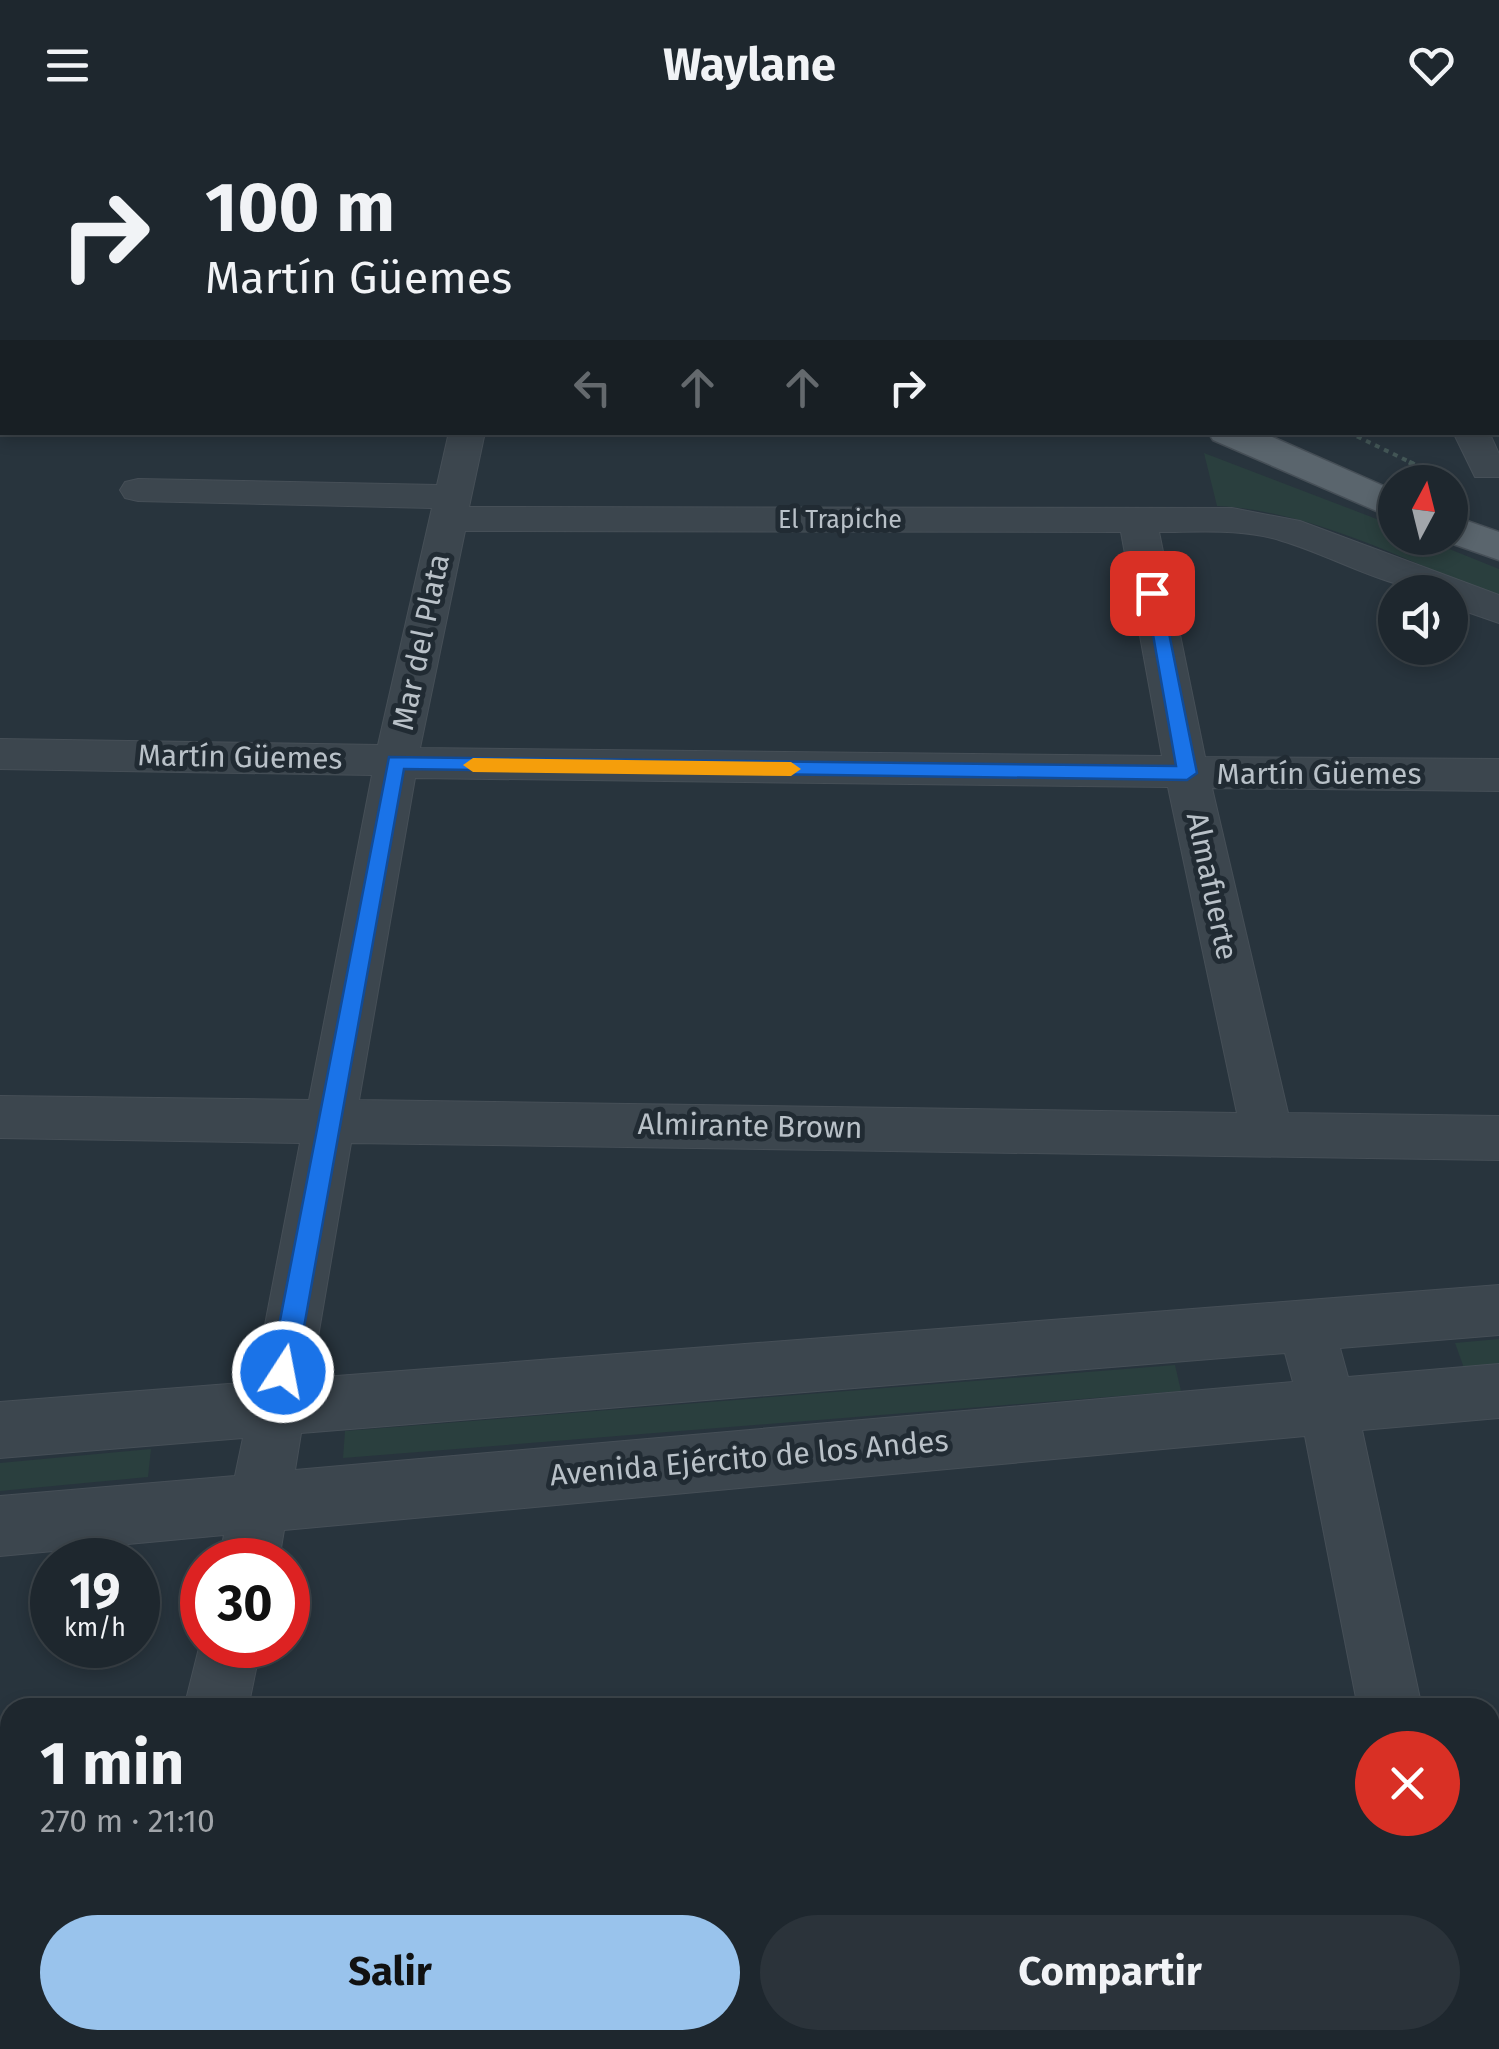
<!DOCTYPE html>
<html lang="es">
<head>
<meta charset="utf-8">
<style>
  :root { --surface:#1e272e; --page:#2b333a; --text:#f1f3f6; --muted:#a1a5aa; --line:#3c444a; --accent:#99c3ec }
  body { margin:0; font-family:"Fira Sans",sans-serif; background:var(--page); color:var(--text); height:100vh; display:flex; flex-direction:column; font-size:38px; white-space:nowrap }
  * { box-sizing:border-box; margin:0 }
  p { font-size:32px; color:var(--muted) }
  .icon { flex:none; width:55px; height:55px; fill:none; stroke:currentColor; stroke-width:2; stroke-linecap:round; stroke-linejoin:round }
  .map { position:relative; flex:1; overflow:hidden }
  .sheet { position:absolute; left:0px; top:1568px; width:1500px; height:352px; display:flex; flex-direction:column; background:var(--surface); border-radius:30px 30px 0 0; box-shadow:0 5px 15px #0003,0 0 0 2px var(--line) }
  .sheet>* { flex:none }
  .banner { position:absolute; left:0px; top:0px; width:1500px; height:305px; box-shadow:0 5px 15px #0003,0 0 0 2px var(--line); background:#1e272e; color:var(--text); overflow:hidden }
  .needle { width:65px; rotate:7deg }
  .buttons { position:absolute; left:1378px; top:335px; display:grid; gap:20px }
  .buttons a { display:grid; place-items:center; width:90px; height:90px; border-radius:50%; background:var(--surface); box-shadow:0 5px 15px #0003,0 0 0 2px var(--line); font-size:50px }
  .speed { position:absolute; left:30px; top:1408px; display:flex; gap:20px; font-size:50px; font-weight:700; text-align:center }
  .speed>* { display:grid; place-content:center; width:130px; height:130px; border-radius:50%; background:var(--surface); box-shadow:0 5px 15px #0003,0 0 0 2px var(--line); line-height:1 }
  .speed small { font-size:25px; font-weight:400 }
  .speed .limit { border:15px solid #d22; background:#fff; color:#111 }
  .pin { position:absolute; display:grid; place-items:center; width:85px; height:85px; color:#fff; margin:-42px; border-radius:20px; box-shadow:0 5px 15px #0006 }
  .me { position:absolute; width:110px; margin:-55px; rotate:11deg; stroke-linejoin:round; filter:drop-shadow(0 0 8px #0008) }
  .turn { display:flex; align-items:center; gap:35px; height:210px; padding:0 40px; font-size:45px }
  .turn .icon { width:130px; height:130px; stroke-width:2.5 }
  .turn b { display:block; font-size:70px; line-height:85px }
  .lanes { display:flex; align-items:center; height:95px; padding:0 40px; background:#0003; justify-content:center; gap:50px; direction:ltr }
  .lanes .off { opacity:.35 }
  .round { display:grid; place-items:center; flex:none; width:105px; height:105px; border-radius:52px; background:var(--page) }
  .overview { display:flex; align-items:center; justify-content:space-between; height:170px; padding:0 40px }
  h1 { font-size:60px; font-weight:700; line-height:75px }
  .primary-button { display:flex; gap:20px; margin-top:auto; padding:20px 40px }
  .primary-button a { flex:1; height:115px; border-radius:60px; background:var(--accent); color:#111; font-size:40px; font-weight:700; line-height:115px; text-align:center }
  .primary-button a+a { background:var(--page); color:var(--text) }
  header { display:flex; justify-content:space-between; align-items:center; height:130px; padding:0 40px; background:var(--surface); font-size:45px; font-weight:700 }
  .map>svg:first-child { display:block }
  .green { fill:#2a3f3e }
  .building { fill:#384651; stroke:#232d35; stroke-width:2.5 }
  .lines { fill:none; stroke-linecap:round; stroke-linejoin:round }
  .minor-casing { stroke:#464f57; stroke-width:2 }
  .major-casing { stroke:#464f57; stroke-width:3 }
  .path-far1 { stroke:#435656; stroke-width:4; stroke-dasharray:5 5; stroke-linecap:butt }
  .path { stroke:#435656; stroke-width:5; stroke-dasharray:6 6; stroke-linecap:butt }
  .minor { fill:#3c464e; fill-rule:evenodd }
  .major { fill:#5a656d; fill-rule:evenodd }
  .route { fill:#1a73e8; stroke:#114b97; stroke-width:2.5 }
  .slow { fill:#f59e0b }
  .labels { text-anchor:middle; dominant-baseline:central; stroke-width:10; stroke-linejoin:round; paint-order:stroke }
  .far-street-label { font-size:25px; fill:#b9c1c8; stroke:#212b33 }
  .street-label { font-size:30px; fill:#b9c1c8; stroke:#212b33 }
</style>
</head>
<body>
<header><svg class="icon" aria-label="menu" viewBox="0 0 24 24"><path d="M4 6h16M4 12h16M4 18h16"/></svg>Waylane<svg class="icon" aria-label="heart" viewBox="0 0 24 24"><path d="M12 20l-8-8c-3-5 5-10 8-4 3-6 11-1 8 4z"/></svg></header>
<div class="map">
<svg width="1499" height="1919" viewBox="0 0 1499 1919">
  <rect width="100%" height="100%" fill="#28343d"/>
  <g class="green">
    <path d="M 1204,323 L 1395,396 L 1395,408 L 1422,408 L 1499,439 L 1499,468 C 1409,432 1314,381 1217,376 Z"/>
    <polygon points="1499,1209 1499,1235 1464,1238 1455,1213"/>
    <polygon points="1175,1235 1181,1261 343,1328 345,1301"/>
    <polygon points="151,1319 148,1347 0,1361 0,1333"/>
  </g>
  <polygon class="building" points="0,1716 10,1716 0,1778"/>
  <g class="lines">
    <defs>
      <g id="minor">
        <polygon points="840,0 872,0 874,2 842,2"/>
        <polygon points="1042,0 1072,0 1072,2 1043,2"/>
        <polygon points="1316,0 1346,0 1347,2 1318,2"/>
        <rect x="0" y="248" width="2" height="20"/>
        <path d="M 449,302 L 485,302 L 469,377 L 1232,378 L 1300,391 L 1499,465 L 1499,493 L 1450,476 L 1450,462 C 1390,462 1339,428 1282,411 C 1243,398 1200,402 1159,402 L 1205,627 L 1499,629 L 1499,661 L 1212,658 L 1288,983 L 1499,986 L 1499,1030 L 351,1013 L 311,1248 L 1499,1155 L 1499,1205 L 1340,1218 L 1348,1247 L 1499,1234 L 1499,1288 L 1362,1300 L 1422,1578 L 1358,1578 L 1305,1306 L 284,1400 L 279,1430 L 219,1430 L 224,1405 L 0,1426 L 0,1366 L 235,1346 L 243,1308 L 0,1328 L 0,1272 L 254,1252 L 300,1013 L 0,1008 L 0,966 L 309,970 L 372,645 L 0,639 L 0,609 L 378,615 L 432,378 L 138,371 L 125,368 L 120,360 L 125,352 L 138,349 L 437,355 ZM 465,401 L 1121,402 L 1162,626 L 420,618 ZM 415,648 L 1168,657 L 1237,983 L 359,970 ZM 1285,1223 L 1293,1252 L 295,1340 L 301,1303 Z"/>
        <polygon points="1453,302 1489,302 1499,324 1499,347 1475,347"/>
        <polygon points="202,1506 202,1515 261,1515 248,1578 184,1578"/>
        <polygon points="1490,1899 1495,1919 1425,1919 1424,1910 1490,1910"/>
        <polygon points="105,1910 175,1910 173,1919 103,1919"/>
      </g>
      <g id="major">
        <polygon points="0,0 14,0 16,2 2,2 0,16"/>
        <polygon points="689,0 723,0 724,2 691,2"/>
        <polygon points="734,0 769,0 770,2 736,2"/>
        <rect x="1498" y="21" width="1" height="20"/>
        <polygon points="1208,302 1261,302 1395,361 1395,389 1213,310"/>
        <polygon points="1450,385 1499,402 1499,430 1436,408 1450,408"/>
      </g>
    </defs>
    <use href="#minor" class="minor-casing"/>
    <use href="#major" class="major-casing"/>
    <polyline class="path-far1" points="1348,302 1414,334"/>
    <polyline class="path" points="1409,332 1450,352"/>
    <use href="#minor" class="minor"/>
    <use href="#major" class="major"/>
  </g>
  <polygon class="route" points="1145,459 1161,463 1197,643 1187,650 404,639 296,1242 292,1251 283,1254 274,1251 270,1242 389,627 1176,636"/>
  <polygon class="slow" points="473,628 791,632 801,639 791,646 473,642 463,635"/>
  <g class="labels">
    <g class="far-street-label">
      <text x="840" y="390">El Trapiche</text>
    </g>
    <g class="street-label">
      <text transform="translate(421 512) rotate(-78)">Mar del Plata</text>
      <text transform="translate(240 627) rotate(1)">Martín Güemes</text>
      <text x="1319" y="644">Martín Güemes</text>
      <text transform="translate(1212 756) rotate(78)">Almafuerte</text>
      <text transform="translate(750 996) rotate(1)">Almirante Brown</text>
      <text transform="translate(749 1328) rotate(-5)">Avenida Ejército de los Andes</text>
    </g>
  </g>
</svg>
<div class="buttons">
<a><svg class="needle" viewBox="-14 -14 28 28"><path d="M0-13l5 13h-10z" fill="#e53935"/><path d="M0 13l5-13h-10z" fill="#a1a5aa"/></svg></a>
<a><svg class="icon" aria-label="sound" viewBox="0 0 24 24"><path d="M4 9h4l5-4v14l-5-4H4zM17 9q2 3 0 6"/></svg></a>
</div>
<div class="speed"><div>19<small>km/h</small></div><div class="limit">30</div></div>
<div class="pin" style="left:1152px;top:463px;background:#d93025"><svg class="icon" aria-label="arrive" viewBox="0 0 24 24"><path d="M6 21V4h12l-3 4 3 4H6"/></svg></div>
<svg class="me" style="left:283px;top:1242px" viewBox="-20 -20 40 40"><circle r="17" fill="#1a73e8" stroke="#fff" stroke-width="3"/><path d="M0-11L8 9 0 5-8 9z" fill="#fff"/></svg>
<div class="banner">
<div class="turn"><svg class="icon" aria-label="right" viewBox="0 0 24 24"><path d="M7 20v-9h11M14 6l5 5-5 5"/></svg><div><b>100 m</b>Martín Güemes</div></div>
<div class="lanes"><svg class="icon off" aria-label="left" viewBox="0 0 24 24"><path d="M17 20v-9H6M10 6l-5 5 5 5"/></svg><svg class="icon off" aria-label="ahead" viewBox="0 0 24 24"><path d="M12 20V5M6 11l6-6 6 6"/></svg><svg class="icon off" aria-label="ahead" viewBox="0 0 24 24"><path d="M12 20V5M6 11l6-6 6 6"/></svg><svg class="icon" aria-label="right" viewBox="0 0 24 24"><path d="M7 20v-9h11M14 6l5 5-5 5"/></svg></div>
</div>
<section class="sheet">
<div class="overview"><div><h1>1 min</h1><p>270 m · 21:10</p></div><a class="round" style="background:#d93025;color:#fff"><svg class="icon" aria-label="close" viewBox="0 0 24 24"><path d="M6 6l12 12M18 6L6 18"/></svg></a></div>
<div class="primary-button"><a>Salir</a><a>Compartir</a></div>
</section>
</div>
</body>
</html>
